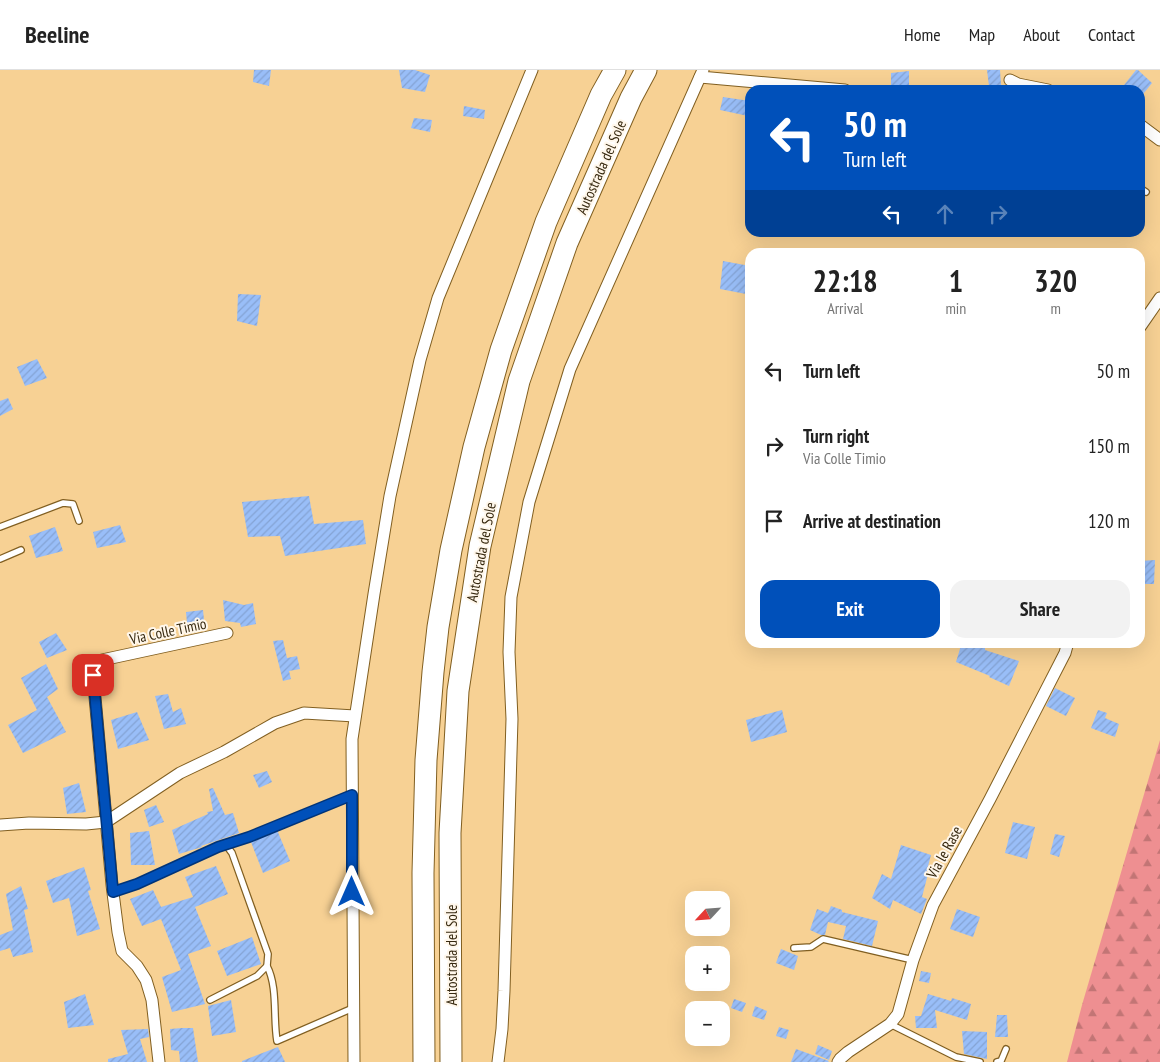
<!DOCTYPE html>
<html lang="en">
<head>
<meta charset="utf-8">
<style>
  :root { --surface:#fff; --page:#f2f2f2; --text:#222; --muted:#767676; --line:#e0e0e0; --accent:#0050ba }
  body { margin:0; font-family:"PT Sans Narrow",sans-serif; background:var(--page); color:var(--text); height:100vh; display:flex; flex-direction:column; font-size:19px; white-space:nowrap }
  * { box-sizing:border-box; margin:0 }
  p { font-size:16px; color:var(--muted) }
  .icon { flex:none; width:28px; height:28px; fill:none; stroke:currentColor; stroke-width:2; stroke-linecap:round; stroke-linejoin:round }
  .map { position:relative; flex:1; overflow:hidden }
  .drawer { position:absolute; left:745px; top:178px; width:400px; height:400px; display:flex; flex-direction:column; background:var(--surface); border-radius:15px; box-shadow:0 5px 20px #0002 }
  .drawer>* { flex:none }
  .banner { position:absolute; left:745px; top:15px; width:400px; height:152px; border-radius:15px; box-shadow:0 5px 20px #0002; background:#0050ba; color:#fff; overflow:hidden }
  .needle { width:32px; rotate:244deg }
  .fabs { position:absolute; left:685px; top:821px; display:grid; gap:10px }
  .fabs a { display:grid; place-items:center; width:45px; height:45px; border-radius:10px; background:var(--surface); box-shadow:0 5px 20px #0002; font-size:25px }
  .pin { position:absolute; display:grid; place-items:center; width:42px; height:42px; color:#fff; margin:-21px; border-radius:10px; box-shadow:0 2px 8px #0006 }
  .me { position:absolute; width:55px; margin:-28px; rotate:0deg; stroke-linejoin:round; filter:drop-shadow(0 0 4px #0008) }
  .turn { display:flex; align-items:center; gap:18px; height:105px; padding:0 15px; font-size:22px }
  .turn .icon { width:65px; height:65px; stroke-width:2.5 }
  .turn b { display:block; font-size:35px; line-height:42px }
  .lanes { display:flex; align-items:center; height:48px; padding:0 15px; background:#0003; justify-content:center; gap:25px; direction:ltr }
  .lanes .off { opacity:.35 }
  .eta { display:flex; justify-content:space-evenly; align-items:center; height:85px; text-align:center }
  .eta b { font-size:30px; font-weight:800; line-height:35px }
  .cta { display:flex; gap:10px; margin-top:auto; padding:10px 15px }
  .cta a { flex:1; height:58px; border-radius:15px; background:var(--accent); color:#fff; font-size:20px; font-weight:800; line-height:58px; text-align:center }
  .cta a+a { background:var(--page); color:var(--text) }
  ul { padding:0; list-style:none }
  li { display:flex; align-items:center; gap:15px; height:75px; padding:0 15px }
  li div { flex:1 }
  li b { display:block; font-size:19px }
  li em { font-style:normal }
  header { display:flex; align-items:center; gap:30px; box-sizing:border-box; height:70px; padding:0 25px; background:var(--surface); border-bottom:1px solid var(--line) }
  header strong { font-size:24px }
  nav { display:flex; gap:28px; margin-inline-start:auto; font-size:18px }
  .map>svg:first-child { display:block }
  .forest { fill:url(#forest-firs) }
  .building { fill:url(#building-hatch) }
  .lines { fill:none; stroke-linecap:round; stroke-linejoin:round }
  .lane-casing { stroke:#815f21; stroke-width:8 }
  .street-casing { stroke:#815f21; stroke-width:13 }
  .highway-casing { stroke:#815f21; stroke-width:23 }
  .lane { stroke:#fff; stroke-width:5.5 }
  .street { stroke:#fff; stroke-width:11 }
  .highway { stroke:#fff; stroke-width:21 }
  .route-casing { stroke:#003479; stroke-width:12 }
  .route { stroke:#0050ba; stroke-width:9 }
  .labels { text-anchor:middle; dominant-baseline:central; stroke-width:4; stroke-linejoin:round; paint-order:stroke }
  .street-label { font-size:15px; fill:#372910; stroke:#fff7eb }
</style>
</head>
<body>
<header>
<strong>Beeline</strong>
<nav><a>Home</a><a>Map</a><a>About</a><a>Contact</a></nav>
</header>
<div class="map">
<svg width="1160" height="992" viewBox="0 0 1160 992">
  <defs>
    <pattern id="forest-firs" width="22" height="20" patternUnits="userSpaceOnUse" patternTransform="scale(1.25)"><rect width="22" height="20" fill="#ee8f91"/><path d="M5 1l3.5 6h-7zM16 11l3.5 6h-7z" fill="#c27575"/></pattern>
    <pattern id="building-hatch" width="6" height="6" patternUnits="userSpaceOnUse" patternTransform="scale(1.25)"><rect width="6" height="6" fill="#99bef8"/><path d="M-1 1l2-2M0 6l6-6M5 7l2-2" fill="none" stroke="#84a3d4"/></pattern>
  </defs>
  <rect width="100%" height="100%" fill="#f7d194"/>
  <polygon class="forest" points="1160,670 1160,992 1067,992 1082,935"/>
  <g class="building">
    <polygon points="254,0 271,0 269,16 253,12"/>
    <polygon points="399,0 415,0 430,5 425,22 402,18"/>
    <polygon points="987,0 1000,0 1001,15 989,16"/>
    <polygon points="1136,0 1138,0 1152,13 1140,28 1140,20 1120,20"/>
    <polygon points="909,1 909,17 891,17 891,3"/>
    <polygon points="723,27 750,31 750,43 749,42 748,46 720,40"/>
    <polygon points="464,36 485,40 484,49 463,46"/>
    <polygon points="414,48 432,50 430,62 411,58"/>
    <polygon points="723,191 750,196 746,224 720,219"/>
    <polygon points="238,224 261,225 257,256 237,251"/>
    <polygon points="37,289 47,308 25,316 17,297"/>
    <polygon points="8,328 13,339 0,346 0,331"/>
    <polygon points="309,426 314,454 363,450 366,474 285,486 280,466 248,467 242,432"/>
    <polygon points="120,455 126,472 97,478 93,462"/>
    <polygon points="55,457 63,481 36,488 29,466"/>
    <polygon points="1155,490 1154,514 1140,514 1140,491"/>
    <polygon points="223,530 244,535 253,533 256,554 241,557 240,553 225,551"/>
    <polygon points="203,540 205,560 188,564 186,542"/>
    <polygon points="56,563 67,580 47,588 39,572"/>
    <polygon points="283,570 287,588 297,586 300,599 289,601 291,609 283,611 273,571"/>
    <polygon points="962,572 971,572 985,577 985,580 1019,591 1009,616 989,607 990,606 956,592"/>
    <polygon points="46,594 58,619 47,627 66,662 23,683 8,655 37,640 21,608"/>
    <polygon points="1055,618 1075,628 1066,646 1046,636"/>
    <polygon points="168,624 173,642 181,638 186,654 164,659 155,626"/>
    <polygon points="782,640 787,662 751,672 746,650"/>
    <polygon points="1098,640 1107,643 1105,648 1119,654 1115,667 1091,658"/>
    <polygon points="137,642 149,670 118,679 111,650"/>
    <polygon points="267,701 272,712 259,718 253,705"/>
    <polygon points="79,713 86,742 67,744 63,718"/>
    <polygon points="213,718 225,745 233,743 239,763 201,776 202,777 179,784 172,760 208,744 207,742 213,741 209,719"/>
    <polygon points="156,735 164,752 149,757 144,740"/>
    <polygon points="1013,752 1035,757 1027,789 1005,783"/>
    <polygon points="277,760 290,791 263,803 251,772"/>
    <polygon points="149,761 155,795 131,795 130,763"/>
    <polygon points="1055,764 1065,766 1059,787 1050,784"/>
    <polygon points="901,775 931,785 926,804 928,804 922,827 927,829 921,844 893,830 890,839 872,828 882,804 891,809"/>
    <polygon points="216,796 228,824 195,837 211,876 188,884 205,934 172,942 162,907 181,900 161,849 142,856 130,829 153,820 161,837 193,827 185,807"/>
    <polygon points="84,797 91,820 88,821 100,859 77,866 69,828 53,833 46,811"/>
    <polygon points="21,816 28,839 24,840 33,882 13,887 10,878 0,881 0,865 13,860 6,824"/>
    <polygon points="831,836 842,840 842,842 878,851 872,876 843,869 846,856 828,852 825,865 821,865 810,860 817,839 828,843"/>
    <polygon points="957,839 980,847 973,867 950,859"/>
    <polygon points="252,867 261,894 227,906 217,881"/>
    <polygon points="781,879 798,886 794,900 776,893"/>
    <polygon points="921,901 931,903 929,913 919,911"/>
    <polygon points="85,924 94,955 68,958 64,932"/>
    <polygon points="928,924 951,931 952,928 971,934 967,950 935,940 937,958 916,958 915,946 921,946"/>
    <polygon points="734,929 746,933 742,942 731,938"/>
    <polygon points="231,930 236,962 212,966 208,936"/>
    <polygon points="755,936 767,941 764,950 752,946"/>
    <polygon points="997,945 1007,945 1008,967 995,967"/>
    <polygon points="779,957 789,960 786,969 776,966"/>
    <polygon points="182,958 193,958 198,992 180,992 179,981 171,980 170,959"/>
    <polygon points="148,959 149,967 140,969 147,992 108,992 108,989 128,984 121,960"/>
    <polygon points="962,961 987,962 987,989 964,984"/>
    <polygon points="818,975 832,981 829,990 815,984"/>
    <polygon points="278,977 285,992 242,992 242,991"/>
    <polygon points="796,979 829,991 828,992 791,992"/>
  </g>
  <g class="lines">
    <defs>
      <g id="lane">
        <polyline points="1140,118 1146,122"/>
        <polyline points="0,457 63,433 73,434 79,451"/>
        <polyline points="0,489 21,480"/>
        <polyline points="226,775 352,725"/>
        <path d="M 113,822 C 136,814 157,804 179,794 C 194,787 210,779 226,775 L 232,783 L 268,884 L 267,896 L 257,906 L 210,930"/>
        <polyline points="794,878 811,877 823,869 913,890"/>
        <path d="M 267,896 C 278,917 273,948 277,971 L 353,938"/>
        <polyline points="890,954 956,987 980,992"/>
        <polyline points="997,992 1001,991 1006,979"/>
      </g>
      <g id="street">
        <polyline points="700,7 845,20"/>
        <polyline points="1010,10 1018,14 1048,20"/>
        <polyline points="1140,55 1160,70"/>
        <polyline points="1140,257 1160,228"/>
        <polyline points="0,755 29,753 86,754 106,752 180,703 224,682 275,653 304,643 355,646"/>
        <polyline points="159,992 152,930 146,910 137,896 122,881 118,862 112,815 93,605 95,597 102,590 227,563"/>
        <polyline points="354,992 352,669 374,524 390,426 420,290 438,228 532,0"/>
        <polyline points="498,992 502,959 504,921 512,649 509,582 511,527 529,432 570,299 703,0"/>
        <polyline points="838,992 840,989 848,982 890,954 898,944 913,890 933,835 990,729 1065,583 1068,572"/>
      </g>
      <g id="highway">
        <polyline points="424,992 423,803 426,690 433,602 438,557 451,480 474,377 501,280 546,152 601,25 615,0"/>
        <polyline points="451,992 450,763 458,621 480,476 519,311 567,173 631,28 646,0"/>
      </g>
    </defs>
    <use href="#lane" class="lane-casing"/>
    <use href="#street" class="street-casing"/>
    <use href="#highway" class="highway-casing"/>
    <use href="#lane" class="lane"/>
    <use href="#street" class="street"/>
    <use href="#highway" class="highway"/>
  </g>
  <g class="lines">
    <defs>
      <polyline id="route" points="93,605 113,822 137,814 218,777 249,767 352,725 352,822"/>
    </defs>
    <use href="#route" class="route-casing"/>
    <use href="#route" class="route"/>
  </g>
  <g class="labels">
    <g class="street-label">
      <text transform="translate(601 97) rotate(-66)">Autostrada del Sole</text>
      <text transform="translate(481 482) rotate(-79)">Autostrada del Sole</text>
      <text transform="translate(168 561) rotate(-12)">Via Colle Timio</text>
      <text transform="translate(944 782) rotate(-61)">Via le Rase</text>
      <text transform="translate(451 885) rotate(-90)">Autostrada del Sole</text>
    </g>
  </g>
</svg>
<div class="fabs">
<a><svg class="needle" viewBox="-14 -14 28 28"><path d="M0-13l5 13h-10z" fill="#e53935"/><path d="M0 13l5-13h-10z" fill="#767676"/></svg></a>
<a>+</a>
<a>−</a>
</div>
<div class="pin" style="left:93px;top:605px;background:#d93025"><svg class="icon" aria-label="arrive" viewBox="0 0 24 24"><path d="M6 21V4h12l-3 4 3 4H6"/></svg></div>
<svg class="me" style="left:352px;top:822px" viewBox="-20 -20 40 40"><path d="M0-17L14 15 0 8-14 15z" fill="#0050ba" stroke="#fff" stroke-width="4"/></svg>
<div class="banner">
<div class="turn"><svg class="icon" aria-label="left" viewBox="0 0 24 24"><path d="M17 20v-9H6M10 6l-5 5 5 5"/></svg><div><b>50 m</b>Turn left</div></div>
<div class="lanes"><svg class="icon" aria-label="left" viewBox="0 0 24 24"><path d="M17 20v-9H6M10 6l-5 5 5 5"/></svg><svg class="icon off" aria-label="ahead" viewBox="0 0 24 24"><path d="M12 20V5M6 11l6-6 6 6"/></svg><svg class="icon off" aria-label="right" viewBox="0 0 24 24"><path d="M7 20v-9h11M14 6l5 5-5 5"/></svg></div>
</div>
<section class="drawer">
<div class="eta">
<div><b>22:18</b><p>Arrival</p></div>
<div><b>1</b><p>min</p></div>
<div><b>320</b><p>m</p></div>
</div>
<ul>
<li><svg class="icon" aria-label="left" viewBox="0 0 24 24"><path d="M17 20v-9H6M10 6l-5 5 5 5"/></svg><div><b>Turn left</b></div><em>50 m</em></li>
<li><svg class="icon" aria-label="right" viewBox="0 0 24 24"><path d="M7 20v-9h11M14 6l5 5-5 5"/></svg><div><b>Turn right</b><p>Via Colle Timio</p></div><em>150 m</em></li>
<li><svg class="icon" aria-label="arrive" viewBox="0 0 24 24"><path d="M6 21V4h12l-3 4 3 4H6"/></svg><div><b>Arrive at destination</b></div><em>120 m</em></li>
</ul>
<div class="cta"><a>Exit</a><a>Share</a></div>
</section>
</div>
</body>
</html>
